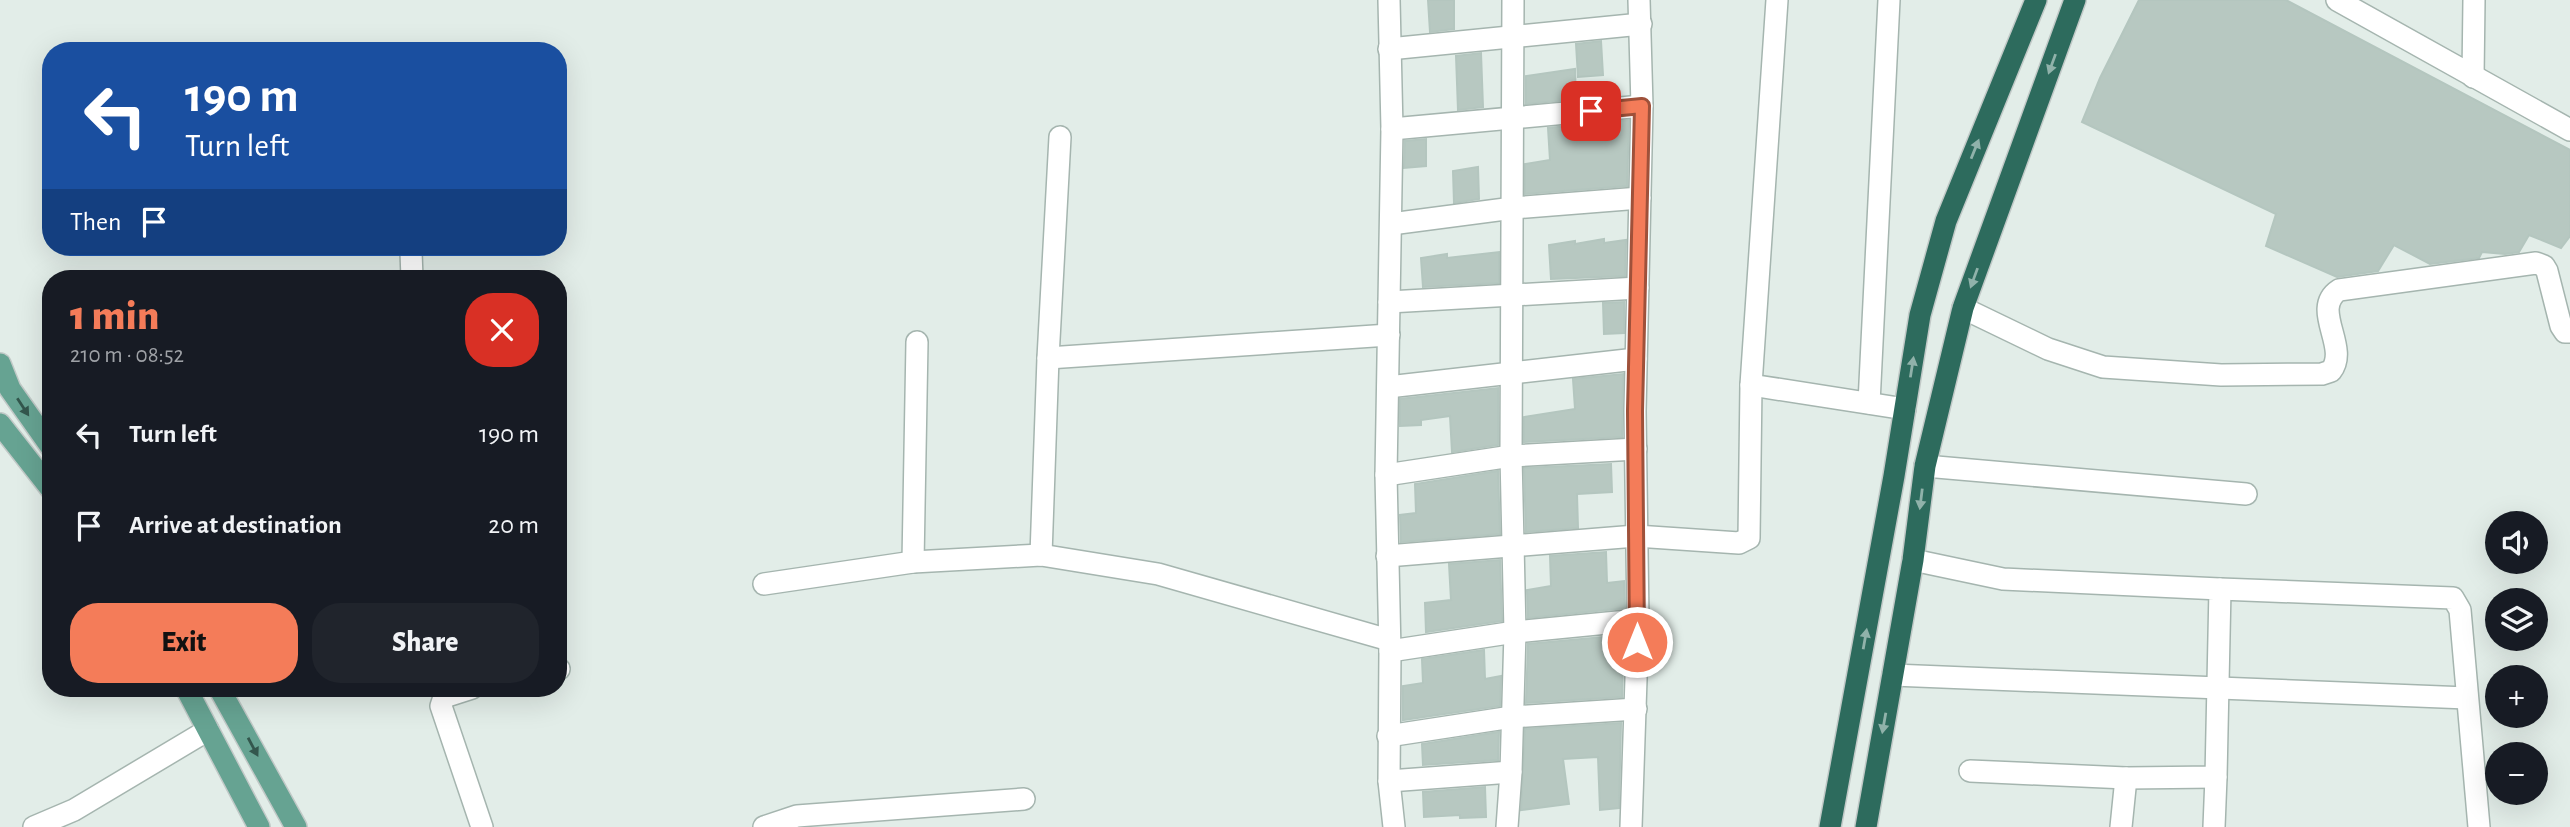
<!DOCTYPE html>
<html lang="en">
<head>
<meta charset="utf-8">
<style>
  :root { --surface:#171b24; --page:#20242c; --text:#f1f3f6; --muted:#9ea1a6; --accent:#f47c59 }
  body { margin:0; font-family:"Alegreya Sans",sans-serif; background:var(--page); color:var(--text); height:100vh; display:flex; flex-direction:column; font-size:26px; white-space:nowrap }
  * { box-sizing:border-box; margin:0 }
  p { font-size:23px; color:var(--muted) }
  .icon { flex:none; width:38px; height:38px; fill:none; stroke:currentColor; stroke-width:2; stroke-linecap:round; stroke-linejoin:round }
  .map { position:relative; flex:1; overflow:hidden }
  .side { position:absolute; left:42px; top:270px; width:525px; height:427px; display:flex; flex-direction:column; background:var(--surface); border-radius:28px; box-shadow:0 7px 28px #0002 }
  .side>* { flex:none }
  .banner { position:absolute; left:42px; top:42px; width:525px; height:214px; border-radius:28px; box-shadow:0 7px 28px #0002; background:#1a4fa0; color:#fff; overflow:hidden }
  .controls { position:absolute; left:2485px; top:511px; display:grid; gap:14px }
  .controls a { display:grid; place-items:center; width:63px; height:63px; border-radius:50%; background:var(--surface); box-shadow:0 7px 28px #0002; font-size:35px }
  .pin { position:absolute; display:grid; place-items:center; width:60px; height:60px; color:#fff; margin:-30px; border-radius:14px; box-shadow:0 4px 10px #0006 }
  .me { position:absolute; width:77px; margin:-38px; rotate:0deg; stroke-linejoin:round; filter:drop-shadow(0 0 5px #0008) }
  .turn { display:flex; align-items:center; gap:24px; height:147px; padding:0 28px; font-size:32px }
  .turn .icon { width:91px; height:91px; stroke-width:2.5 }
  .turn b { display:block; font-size:49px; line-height:60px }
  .then { display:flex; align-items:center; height:66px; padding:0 28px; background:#0003; gap:14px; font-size:26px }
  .round { display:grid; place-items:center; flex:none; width:74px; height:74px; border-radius:28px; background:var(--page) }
  .summary { display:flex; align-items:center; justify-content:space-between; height:119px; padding:0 28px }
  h1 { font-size:42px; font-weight:800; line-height:52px; color:var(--accent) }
  .button { display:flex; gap:14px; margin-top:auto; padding:14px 28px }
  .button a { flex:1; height:80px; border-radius:28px; background:var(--accent); color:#111; font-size:28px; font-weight:800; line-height:80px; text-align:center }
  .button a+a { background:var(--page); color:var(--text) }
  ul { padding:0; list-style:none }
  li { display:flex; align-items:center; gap:21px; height:91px; padding:0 28px }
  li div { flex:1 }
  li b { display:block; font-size:26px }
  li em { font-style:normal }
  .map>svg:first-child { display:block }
  .building { fill:#b7c8c1; stroke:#b4c6bf; stroke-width:2 }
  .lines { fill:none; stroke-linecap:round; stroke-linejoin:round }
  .minor-casing { stroke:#a5b5af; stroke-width:24 }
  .major-casing { stroke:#c1c9c7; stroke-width:24 }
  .highway-casing { stroke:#c1c9c7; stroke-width:24 }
  .minor { stroke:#fff; stroke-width:21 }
  .major { stroke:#66a392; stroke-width:21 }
  .highway { stroke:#2d6b5d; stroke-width:21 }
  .oneway { fill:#90b2aa }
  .oneway2 { fill:#33574d }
  .route-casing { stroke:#9f513a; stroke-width:18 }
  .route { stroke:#f47c59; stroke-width:12 }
</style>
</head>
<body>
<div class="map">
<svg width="2570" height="827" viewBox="0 0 2570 827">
  <rect width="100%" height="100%" fill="#e2ede8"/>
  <g class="building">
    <polygon points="1428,0 1454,0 1454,29 1430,32"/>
    <polygon points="2139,0 2286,0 2570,150 2570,236 2561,248 2529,235 2519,252 2505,254 2482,252 2479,258 2430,264 2394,245 2378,271 2337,277 2266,246 2276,214 2082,122 2100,78"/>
    <polygon points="1601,41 1603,75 1578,77 1576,44"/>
    <polygon points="1481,53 1483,107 1458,110 1456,56"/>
    <polygon points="1575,69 1576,99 1526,104 1526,76"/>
    <polygon points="1629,120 1627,186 1525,194 1525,164 1550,160 1548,128"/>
    <polygon points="1426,139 1426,166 1404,168 1405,141"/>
    <polygon points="1478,167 1479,199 1454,203 1453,171"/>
    <polygon points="1604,239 1604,243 1626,240 1625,276 1551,279 1549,245 1575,241 1575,244"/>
    <polygon points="1499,252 1499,283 1423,287 1421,258 1447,254 1447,258"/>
    <polygon points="1624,302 1624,333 1604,334 1603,303"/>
    <polygon points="1623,374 1622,437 1524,442 1524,417 1575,409 1573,379"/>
    <polygon points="1498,388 1498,445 1452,452 1450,416 1421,420 1421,425 1400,426 1400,399"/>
    <polygon points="1611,464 1612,492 1577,494 1578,528 1526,532 1524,468"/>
    <polygon points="1498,471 1500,534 1401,542 1400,515 1416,513 1415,484"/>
    <polygon points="1606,552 1607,583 1624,581 1625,608 1528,618 1527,590 1551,586 1550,556"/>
    <polygon points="1500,560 1502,621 1426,632 1425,603 1451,600 1449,564"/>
    <polygon points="1624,635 1622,697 1526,703 1528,644"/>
    <polygon points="1484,650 1485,679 1501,676 1500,706 1403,720 1403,686 1423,683 1422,659"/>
    <polygon points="1621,723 1619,808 1600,810 1598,757 1563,759 1569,804 1521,810 1525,729"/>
    <polygon points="1499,732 1498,760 1423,765 1422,744"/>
    <polygon points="1485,787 1486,817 1460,818 1460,815 1424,817 1423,792"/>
  </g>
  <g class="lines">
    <defs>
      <g id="minor">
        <polyline points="1389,0 1392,129 1386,475 1390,651 1389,781 1394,827"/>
        <polyline points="2337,0 2570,130"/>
        <polyline points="1389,49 1641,24"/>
        <polyline points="2473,77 2474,0"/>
        <polyline points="1392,129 1642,106"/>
        <polyline points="1391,224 1513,208 1640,198"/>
        <polyline points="411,252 412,278"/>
        <polyline points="1389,302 1638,288"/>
        <path d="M 1963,308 L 2048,349 L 2103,367 L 2221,375 L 2322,374 L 2331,371 C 2350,347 2310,309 2339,290 L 2536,263 L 2544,266 L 2547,271 L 2561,326 L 2565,332 L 2570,332"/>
        <polyline points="1048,358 1389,335"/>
        <polyline points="1751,385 1905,409"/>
        <polyline points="1388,387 1636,359"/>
        <polyline points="1869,403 1889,0"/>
        <polyline points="1925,466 2246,494"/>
        <polyline points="1386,475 1511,456 1636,449"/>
        <polyline points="1041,555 1048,358 1060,137"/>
        <polyline points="1387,556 1636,536 1739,543 1749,538 1751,385 1777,0"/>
        <polyline points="1913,560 2003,579 2220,589 2216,777 2126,778 1970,771"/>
        <polyline points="913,562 917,342"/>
        <polyline points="764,584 913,562 1041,555 1158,574 1389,640"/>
        <polyline points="2220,589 2453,598 2460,610 2479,827"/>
        <polyline points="1390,651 1515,632 1638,620"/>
        <polyline points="558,669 559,669"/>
        <polyline points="1893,675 2467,698"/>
        <polyline points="472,688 444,697 441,706 482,827"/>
        <polyline points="1388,736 1512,717 1636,709"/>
        <polyline points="1389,781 1511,772"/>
        <polyline points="34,827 74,810 208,730"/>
        <polyline points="764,827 797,816 1024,799"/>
        <polyline points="1507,827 1511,772 1515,632 1511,456 1513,0"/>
        <polyline points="1631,827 1638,620 1635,411 1642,106 1639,0"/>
        <polyline points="2121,827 2126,778"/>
        <polyline points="2214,827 2216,777"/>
      </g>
      <g id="major">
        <polyline points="0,364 10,389 51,447"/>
        <polyline points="0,424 51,489"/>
        <polyline points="186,688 259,827"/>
        <polyline points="219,688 296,827"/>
      </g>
      <g id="highway">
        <polyline points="1830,827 1894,476 1920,315 1946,221 2036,0"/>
        <polyline points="1866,827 1913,560 1925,466 1963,308 2075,0"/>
      </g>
    </defs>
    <use href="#minor" class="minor-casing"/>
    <use href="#major" class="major-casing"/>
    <use href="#highway" class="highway-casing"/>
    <use href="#minor" class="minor"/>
    <use href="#major" class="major"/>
    <use href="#highway" class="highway"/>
  </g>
  <defs><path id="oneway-solid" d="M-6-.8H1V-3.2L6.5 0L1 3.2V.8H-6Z" transform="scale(1.75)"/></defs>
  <g class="oneway">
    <use href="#oneway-solid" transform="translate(2052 64) rotate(110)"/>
    <use href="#oneway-solid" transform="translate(1975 149) rotate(-68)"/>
    <use href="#oneway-solid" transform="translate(1974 278) rotate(110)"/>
    <use href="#oneway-solid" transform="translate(1912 367) rotate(-81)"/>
    <use href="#oneway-solid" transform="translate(1921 499) rotate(97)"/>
    <use href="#oneway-solid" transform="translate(1865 639) rotate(-80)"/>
    <use href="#oneway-solid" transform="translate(1884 723) rotate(100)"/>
  </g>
  <g class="oneway2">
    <use href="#oneway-solid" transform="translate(23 407) rotate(57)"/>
    <use href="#oneway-solid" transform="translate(253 747) rotate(62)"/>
  </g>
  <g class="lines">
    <defs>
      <polyline id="route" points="1591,111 1642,106 1635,411 1637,642"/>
    </defs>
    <use href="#route" class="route-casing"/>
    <use href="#route" class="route"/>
  </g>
</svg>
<div class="controls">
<a><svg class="icon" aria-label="sound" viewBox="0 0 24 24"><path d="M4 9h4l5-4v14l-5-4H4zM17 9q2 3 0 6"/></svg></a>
<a><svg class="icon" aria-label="layers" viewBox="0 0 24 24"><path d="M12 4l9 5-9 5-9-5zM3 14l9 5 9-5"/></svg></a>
<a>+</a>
<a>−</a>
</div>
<div class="pin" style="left:1591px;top:111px;background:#d93025"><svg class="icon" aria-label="arrive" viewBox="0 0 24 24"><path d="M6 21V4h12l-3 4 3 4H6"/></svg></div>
<svg class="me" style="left:1637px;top:642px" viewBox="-20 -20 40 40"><circle r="17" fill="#f47c59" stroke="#fff" stroke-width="3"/><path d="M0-11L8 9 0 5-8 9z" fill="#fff"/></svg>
<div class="banner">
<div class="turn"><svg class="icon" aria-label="left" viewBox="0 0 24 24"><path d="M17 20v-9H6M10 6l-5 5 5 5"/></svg><div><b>190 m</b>Turn left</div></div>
<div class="then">Then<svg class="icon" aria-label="arrive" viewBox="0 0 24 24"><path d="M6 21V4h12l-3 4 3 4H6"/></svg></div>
</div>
<section class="side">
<div class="summary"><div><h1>1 min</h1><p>210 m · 08:52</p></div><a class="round" style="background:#d93025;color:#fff"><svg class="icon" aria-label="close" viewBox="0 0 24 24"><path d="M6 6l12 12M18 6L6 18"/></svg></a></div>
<ul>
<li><svg class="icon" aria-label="left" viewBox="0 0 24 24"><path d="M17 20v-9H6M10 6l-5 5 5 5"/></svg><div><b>Turn left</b></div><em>190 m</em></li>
<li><svg class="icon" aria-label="arrive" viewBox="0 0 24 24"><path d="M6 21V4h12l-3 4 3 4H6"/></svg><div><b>Arrive at destination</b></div><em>20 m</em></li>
</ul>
<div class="button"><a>Exit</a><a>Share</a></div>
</section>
</div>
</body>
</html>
